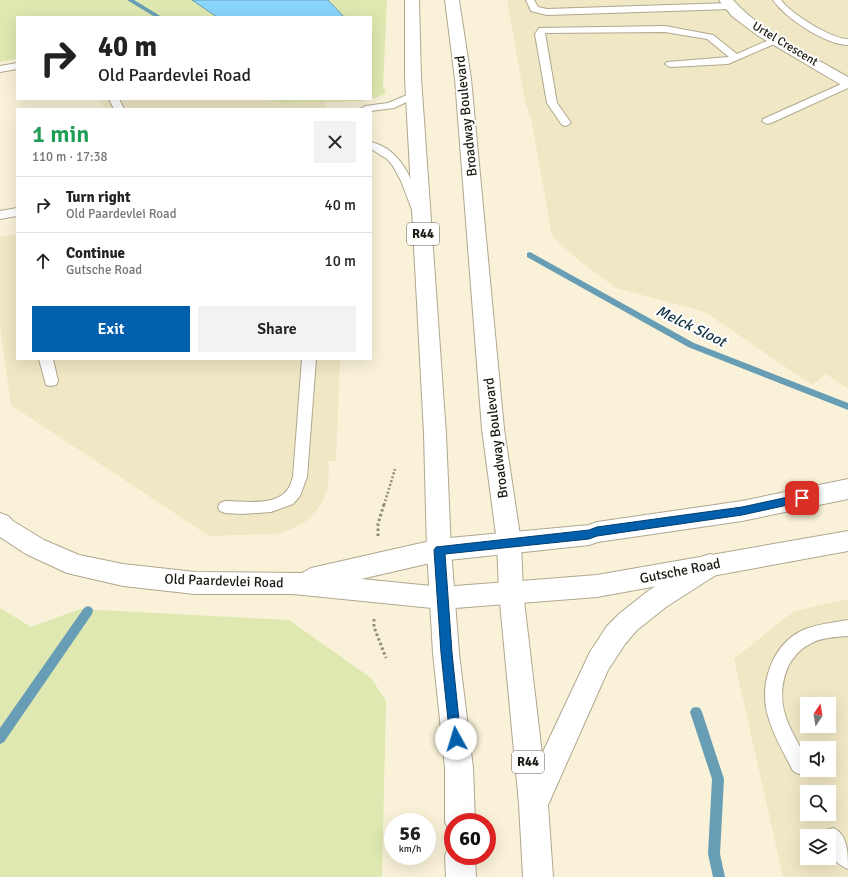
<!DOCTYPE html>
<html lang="en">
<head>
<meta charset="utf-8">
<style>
  :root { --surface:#fff; --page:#f2f2f2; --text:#222; --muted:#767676; --line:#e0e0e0; --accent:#025fac }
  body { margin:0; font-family:Signika,sans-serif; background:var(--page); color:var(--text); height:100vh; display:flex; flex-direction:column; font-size:15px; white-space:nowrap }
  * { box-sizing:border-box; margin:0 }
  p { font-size:13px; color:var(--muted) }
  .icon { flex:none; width:22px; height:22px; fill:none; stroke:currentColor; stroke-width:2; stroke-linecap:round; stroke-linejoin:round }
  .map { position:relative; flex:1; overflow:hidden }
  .panel { position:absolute; left:16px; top:108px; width:356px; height:252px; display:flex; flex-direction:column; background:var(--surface); border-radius:0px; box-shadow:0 4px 16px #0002 }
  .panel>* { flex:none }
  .banner { position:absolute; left:16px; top:16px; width:356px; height:84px; border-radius:0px; box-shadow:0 4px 16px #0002; background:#fff; color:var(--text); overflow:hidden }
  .needle { width:26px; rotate:12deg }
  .fabs { position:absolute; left:800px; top:697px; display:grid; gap:8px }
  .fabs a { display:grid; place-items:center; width:36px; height:36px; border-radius:0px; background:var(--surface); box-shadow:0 4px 16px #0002; font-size:20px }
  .speed { position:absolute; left:384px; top:813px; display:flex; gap:8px; font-size:20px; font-weight:700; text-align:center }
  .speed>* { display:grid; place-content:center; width:52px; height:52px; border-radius:50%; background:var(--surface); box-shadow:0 4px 16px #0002; line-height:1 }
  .speed small { font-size:10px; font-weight:400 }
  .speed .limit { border:6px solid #d22; background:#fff; color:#111 }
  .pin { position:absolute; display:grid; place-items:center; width:34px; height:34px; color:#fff; margin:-17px; border-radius:8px; box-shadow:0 2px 6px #0006 }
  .me { position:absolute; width:44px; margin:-22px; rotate:354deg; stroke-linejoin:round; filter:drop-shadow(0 0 3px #0008) }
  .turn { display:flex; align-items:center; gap:14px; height:84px; padding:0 16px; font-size:18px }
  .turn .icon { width:52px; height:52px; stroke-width:2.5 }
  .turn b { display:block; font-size:28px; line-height:34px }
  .round { display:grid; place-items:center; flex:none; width:42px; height:42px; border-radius:0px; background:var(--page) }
  .headline { display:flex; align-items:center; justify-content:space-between; height:68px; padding:0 16px }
  h1 { font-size:24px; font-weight:600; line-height:30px; color:#1e9e55 }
  .cta { display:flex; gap:8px; margin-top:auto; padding:8px 16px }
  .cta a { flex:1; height:46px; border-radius:0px; background:var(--accent); color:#fff; font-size:16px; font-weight:600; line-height:46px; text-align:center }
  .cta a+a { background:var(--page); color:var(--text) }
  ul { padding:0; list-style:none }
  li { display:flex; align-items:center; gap:12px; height:56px; padding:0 16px; border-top:1px solid var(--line) }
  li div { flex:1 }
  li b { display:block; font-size:15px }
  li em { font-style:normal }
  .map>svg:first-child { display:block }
  .built { fill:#f0e7c5; fill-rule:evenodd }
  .green { fill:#dee8b0 }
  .water { fill:#88d6fb; stroke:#689eb5 }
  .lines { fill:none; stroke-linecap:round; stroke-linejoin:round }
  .stream { fill:#689eb5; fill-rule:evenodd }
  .service-casing { stroke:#afa88f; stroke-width:2 }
  .minor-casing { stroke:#afa88f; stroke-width:2 }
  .tertiary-casing { stroke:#afa88f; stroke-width:2 }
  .primary-casing { stroke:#afa88f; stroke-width:2 }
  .path-far1 { stroke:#918c7a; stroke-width:2.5; stroke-dasharray:2 2; stroke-linecap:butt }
  .path { stroke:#918c7a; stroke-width:3; stroke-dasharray:2.5 2.5; stroke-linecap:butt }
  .service { fill:#fff; fill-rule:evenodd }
  .minor { fill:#fff; fill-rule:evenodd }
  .tertiary { fill:#fff; fill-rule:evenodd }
  .primary { fill:#fff; fill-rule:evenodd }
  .route { fill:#025fac; stroke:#013e70 }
  .labels { text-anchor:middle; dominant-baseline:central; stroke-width:4; stroke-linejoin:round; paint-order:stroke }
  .far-street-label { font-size:12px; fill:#1d1a11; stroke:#fff }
  .shield { fill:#fff; stroke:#615f58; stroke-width:1 }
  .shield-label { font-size:13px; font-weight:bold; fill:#1d1a11 }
  .street-label { font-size:14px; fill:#1d1a11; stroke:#fff }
  .water-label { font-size:15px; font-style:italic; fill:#103343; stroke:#fff }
</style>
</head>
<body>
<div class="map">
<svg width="848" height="877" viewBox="0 0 848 877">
  <rect width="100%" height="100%" fill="#f9f2d8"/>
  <g class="built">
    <polygon points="507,0 848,0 848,389 826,374 812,385 705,312 616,288 577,259 552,236 531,118 525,101"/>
    <polygon points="99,99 261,99 281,103 326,102 327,109 105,109"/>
    <polygon points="17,234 17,359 340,359 336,461 329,461 328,486 324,499 315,512 305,522 292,529 277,534 209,536 11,405 0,326 0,237"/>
    <path d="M 848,599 L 848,877 L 783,877 L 734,659 L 794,611 ZM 807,704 L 829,704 L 829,726 L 807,726 ZM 807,748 L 829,748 L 829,770 L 807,770 ZM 807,792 L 829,792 L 829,814 L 807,814 ZM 807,836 L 829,836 L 829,858 L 807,858 Z"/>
  </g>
  <g class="green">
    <polygon points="0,0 192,0 217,17 17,17 17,59 0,62"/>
    <path d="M 328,0 L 387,0 L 383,87 L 385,89 L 385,93 C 378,98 369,100 361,101 L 281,103 L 261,99 L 371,99 L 371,17 L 344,17 Z"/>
    <polygon points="0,608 31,627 80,609 289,620 371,678 386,701 382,877 0,877"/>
  </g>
  <polygon class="water" points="192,0 328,0 344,17 217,17"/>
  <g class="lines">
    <g class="stream">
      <polygon points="127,0 134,0 162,17 155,17"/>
      <polygon points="530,252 694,343 848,403 848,410 688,347 527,257 527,253"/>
      <polygon points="88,606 92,608 93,611 92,614 4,742 0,744 0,728 84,608"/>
      <polygon points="696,707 700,708 702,712 724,779 720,854 725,877 713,877 708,854 712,779 690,712 692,708"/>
    </g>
    <defs>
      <g id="service">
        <polygon points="526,0 534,0 538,7 547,9 731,3 735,6 731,9 547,15 531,11"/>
        <path d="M 773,0 L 781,0 C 791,14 832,39 848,39 L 848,45 C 826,45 785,18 773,0 Z"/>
        <polygon points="665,26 713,35 737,54 773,38 776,37 781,40 779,42 728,64 670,67 665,64 667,62 729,57 707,39 665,32 545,33 557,103 571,123 566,126 562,125 547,103 535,34 539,28"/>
        <polygon points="17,63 17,69 0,72 0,66"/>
        <polygon points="848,81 848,88 771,123 767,124 762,121 763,119"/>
        <polygon points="414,92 419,95 417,97 394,108 371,111 371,109 360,109 365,106 388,103"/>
        <polygon points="109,99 119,99 124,109 114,109"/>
        <path d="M 371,142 C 404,150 413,184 424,212 L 422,215 L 414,215 L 401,181 L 393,166 L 387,159 L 371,149 Z"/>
        <polygon points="17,208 17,216 0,219 0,211"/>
        <polygon points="39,359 53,359 58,381 56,385 51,386 46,385"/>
        <path d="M 302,359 L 316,359 L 307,477 L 300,496 L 293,504 L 271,512 L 242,514 L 225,513 L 220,511 L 218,507 L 220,503 L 225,501 C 243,501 276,507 288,489 C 291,486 291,481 293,477 Z"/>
        <path d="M 848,620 L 848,636 C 837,637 822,637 812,643 C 782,657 776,695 788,723 C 793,736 810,759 805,771 L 799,774 L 793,771 C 784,753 773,735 768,716 C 759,686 771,646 801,631 C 815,624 832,623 848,620 Z"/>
        <path d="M 833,828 C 848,834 848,853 848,869 C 832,862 829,852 829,836 L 824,836 L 826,830 Z"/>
      </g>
      <path id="minor" d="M 719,0 L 733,0 C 760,31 812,56 848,77 L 848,88 L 843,86 L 757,35 L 732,16 Z"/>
      <polygon id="tertiary" points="848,479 848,499 742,521 598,542 589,545 439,561 361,579 442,587 597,575 848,531 848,551 597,597 442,609 293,594 195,594 123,586 67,573 26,554 0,537 0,513 8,516 13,521 44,540 79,555 123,564 195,572 302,573 311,568 439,539 589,525 597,522 742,501"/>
      <g id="primary">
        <polygon points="405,0 419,0 421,78 446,434 451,550 459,653 473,768 475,822 453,822 453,834 450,832 445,822 445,768 433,653 427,550 424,434 405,78"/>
        <polygon points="445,0 459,0 471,79 504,429 521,542 523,592 542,754 590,652 607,626 619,614 648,591 701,557 710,554 719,557 722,565 719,573 666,607 637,630 625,644 608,670 548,805 553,877 523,877 519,804 499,592 497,542 482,429 455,79"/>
        <polygon points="453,844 453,856 475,856 476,877 446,877 445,856 449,845"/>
      </g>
    </defs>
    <use href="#service" class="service-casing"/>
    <use href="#minor" class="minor-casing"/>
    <use href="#tertiary" class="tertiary-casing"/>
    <use href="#primary" class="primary-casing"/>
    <polyline class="path-far1" points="384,505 395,469"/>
    <g class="path">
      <polyline points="378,536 378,524 384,504"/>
      <polyline points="374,619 374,627 386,658"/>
    </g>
    <use href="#service" class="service"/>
    <use href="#minor" class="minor"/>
    <use href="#tertiary" class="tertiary"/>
    <use href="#primary" class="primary"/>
  </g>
  <polygon class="route" points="802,494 806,495 807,498 806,501 742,515 597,536 589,539 445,554 452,653 461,739 460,743 456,745 451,743 450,739 441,653 434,550 436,547 589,530 597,527 742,507"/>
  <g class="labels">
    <g class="far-street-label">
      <text transform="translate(785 44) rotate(31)">Urtel Crescent</text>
    </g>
    <g class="shield">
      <rect x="407" y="223" width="32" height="22" rx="3"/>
      <rect x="512" y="751" width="32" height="22" rx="3"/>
    </g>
    <g class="shield-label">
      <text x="423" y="234">R44</text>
      <text x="528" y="762">R44</text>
    </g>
    <g class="street-label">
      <text transform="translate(466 116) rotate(-96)">Broadway Boulevard</text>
      <text transform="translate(496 438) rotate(-97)">Broadway Boulevard</text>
      <text transform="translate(680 571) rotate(-11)">Gutsche Road</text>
      <text transform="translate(224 581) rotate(2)">Old Paardevlei Road</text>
    </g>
    <g class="water-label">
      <text transform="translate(691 326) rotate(26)">Melck Sloot</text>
    </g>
  </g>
</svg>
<div class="fabs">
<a><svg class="needle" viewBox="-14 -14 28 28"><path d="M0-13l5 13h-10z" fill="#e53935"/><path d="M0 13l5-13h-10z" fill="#767676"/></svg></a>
<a><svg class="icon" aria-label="sound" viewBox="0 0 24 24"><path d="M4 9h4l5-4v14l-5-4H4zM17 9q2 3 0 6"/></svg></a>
<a><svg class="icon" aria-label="search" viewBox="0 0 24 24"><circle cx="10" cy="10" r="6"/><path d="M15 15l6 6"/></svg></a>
<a><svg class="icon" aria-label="layers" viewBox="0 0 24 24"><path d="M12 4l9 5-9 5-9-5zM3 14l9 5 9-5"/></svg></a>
</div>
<div class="speed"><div>56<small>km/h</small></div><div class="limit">60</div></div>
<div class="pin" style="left:802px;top:498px;background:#d93025"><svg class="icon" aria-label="arrive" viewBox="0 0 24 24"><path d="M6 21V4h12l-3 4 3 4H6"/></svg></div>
<svg class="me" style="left:456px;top:739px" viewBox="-20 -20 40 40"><circle r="19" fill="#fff"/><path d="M0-13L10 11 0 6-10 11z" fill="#025fac"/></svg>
<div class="banner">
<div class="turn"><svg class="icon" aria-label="right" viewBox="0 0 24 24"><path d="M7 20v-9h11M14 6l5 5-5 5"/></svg><div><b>40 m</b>Old Paardevlei Road</div></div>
</div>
<section class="panel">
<div class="headline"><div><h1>1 min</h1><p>110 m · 17:38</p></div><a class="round"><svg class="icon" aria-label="close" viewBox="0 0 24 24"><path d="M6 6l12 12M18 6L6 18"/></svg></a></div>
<ul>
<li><svg class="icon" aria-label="right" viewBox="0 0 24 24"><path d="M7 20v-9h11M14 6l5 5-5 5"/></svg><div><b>Turn right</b><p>Old Paardevlei Road</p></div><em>40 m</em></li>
<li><svg class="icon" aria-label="ahead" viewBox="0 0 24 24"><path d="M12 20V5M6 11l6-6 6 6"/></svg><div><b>Continue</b><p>Gutsche Road</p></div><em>10 m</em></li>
</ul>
<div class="cta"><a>Exit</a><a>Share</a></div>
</section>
</div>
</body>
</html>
